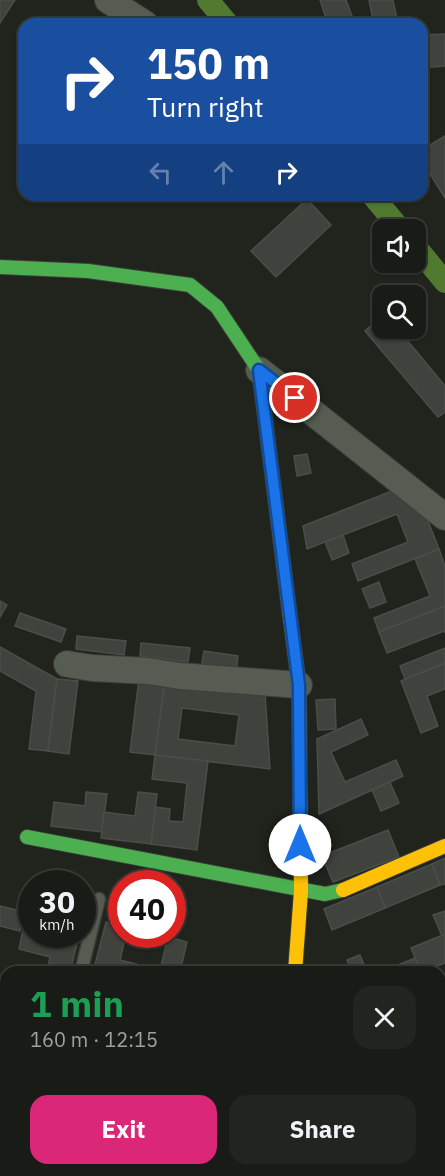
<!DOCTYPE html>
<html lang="en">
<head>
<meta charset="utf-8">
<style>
  :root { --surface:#181b16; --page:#21241f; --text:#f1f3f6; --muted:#9fa1a1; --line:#363935; --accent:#db2777 }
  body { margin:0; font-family:"IBM Plex Sans",sans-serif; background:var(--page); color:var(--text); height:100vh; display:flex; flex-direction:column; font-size:22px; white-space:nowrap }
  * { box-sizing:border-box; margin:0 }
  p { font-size:20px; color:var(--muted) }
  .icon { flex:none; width:33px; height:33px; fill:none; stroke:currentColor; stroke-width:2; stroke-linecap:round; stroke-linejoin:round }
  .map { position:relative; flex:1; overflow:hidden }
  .side { position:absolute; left:0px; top:966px; width:446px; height:210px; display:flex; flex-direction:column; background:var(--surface); border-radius:18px 18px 0 0; box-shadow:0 2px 4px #0004,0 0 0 2px var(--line) }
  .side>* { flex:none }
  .banner { position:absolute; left:18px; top:18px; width:410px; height:183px; border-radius:18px; box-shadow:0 2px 4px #0004,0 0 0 2px var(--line); background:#1a4fa0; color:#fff; overflow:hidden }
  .tools { position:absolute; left:372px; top:219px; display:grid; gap:12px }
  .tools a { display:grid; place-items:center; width:54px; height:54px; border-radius:12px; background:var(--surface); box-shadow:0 2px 4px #0004,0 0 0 2px var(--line); font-size:30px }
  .speed { position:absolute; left:18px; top:870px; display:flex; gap:12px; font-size:30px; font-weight:700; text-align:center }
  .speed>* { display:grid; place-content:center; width:78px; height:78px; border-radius:50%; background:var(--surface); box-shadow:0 2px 4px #0004,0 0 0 2px var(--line); line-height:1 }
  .speed small { font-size:15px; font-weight:400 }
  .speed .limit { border:9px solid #d22; background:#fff; color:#111 }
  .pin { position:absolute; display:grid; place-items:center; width:51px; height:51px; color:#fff; margin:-26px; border:3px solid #fff; border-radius:50%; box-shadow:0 2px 6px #0007 }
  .me { position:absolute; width:66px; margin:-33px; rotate:0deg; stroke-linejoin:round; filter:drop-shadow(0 0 4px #0008) }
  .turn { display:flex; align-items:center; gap:21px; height:126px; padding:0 30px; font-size:27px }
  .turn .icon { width:78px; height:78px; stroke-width:2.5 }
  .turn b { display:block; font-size:42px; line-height:51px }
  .lanes { display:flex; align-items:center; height:57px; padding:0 30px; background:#0003; justify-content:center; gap:30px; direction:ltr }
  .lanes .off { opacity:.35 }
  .round { display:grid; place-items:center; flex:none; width:63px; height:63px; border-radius:18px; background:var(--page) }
  .head { display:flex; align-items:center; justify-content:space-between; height:102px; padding:0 30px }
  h1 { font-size:36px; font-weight:800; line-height:45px; color:#1e9e55 }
  .cta { display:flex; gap:12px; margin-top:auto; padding:12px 30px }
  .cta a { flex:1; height:69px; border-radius:18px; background:var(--accent); color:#fff; font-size:24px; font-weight:800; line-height:69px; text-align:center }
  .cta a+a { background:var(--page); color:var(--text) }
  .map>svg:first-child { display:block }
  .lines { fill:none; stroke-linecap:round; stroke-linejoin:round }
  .canal { stroke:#517930; stroke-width:22 }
  .building { fill:#3f423d; stroke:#4a4e48; stroke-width:1.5; fill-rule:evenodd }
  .lane-casing { stroke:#3b3e38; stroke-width:15 }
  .street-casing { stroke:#3b3e38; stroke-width:28 }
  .fast-casing { stroke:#3b3e38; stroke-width:16 }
  .slow-casing { stroke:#3b3e38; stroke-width:16 }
  .lane { stroke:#565c51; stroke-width:12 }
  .street { stroke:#565c51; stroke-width:26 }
  .fast { stroke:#4caf50; stroke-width:14 }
  .slow { stroke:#ffc107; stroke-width:14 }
  .route-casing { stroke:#114b97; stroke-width:15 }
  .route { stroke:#1a73e8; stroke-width:10 }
</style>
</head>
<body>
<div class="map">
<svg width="445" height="1176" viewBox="0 0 445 1176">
  <rect width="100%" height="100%" fill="#20241d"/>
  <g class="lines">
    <g class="canal">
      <polyline points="208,0 228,24"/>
      <polyline points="372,195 401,230"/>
      <polyline points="416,247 445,282"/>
    </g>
  </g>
  <g class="building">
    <polygon points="0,0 15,0 0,23"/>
    <polygon points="320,0 346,0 355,24 328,24"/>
    <polygon points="369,0 393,0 398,24 374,24"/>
    <polygon points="445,34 445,66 422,68 422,35"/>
    <polygon points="445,136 445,198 422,161 422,150"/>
    <polygon points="307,199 331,225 276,277 251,251"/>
    <polygon points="382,316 382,328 397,328 445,386 445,412 438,417 365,331"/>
    <polygon points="307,454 311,473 297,476 294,456"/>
    <polygon points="399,488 421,503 439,549 358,581 352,564 408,542 397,514 307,549 303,526"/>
    <polygon points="343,535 349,553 332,560 325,542"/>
    <polygon points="439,549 445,566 445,606 379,632 374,618 430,596 415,559"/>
    <polygon points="379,582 386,602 370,608 362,589"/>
    <polygon points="0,601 7,605 0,617"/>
    <polygon points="445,606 445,633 444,631 387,653 379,632"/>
    <polygon points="20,613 66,629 61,642 15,626"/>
    <polygon points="77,636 126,641 124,655 76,649"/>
    <polygon points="141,643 190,648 188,662 140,656"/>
    <polygon points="0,647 57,679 48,751 29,749 36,691 0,671"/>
    <polygon points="445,648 445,663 405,679 400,666"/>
    <polygon points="204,651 238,656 236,673 201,668"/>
    <polygon points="445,663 445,689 427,696 438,726 421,733 401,681"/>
    <polygon points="139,678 165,681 155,755 130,752"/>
    <polygon points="57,679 78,681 69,754 48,751"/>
    <path d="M 165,681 L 265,693 L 270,769 L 155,755 ZM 182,708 L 239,715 L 235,746 L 178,739 Z"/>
    <polygon points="335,699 336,729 318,730 316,700"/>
    <polygon points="361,719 368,735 331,752 345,782 396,760 403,776 319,814 317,739"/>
    <polygon points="155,755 208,761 197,850 151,844 155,807 170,809 169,821 183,822 187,783 152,779"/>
    <polygon points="390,782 399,803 381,811 372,790"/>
    <polygon points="86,792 107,794 102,832 51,826 54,802 85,806"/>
    <polygon points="138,792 157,794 151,844 101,838 104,812 135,816"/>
    <polygon points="388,830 399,857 333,882 322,856"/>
    <polygon points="445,858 445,884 440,885 432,864"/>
    <polygon points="432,864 440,885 385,908 377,887"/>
    <polygon points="377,887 385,908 332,930 324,909"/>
    <polygon points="0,906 25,912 20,931 0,926"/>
    <polygon points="445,911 445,934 442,936 433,915"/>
    <polygon points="106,922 122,925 122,934 126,934 120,960 160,970 168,937 187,942 180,972 93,972"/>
    <polygon points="23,930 32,932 32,934 40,934 77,944 70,972 47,972 50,957 19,949"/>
    <polygon points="40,934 80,934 77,944"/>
    <polygon points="445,934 445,963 421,972 411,948"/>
    <polygon points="360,955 366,970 352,972 347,960"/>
    <polygon points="415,958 421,972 381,972"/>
    <polygon points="445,1058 445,1083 440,1085 440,1061"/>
    <polygon points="6,1080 6,1109 0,1107"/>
    <polygon points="0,1169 15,1173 14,1176 0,1176"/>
    <polygon points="183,1170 261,1170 260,1176 206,1176"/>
    <polygon points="289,1170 314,1170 312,1176 287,1176"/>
    <polygon points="382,1170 428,1170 436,1176 380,1176"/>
  </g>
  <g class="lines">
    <defs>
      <polyline id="lane" points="81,972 99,899"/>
      <g id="street">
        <polyline points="108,0 145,24"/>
        <polyline points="259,370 445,517"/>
        <polyline points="67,664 92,668 148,671 180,676 299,685"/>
        <polyline points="0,1023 6,1025"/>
        <polyline points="440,1049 445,1047"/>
        <polyline points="272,1176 274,1170"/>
      </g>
      <g id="fast">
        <polyline points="0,267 88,271 190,285 217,307 259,370 289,609"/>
        <polyline points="27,837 325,894 343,890"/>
      </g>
      <g id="slow">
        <polyline points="289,609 299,685 301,891 295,972"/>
        <polyline points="343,890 445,846"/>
        <polyline points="440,1146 445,1151"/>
      </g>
    </defs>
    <use href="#lane" class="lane-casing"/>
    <use href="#street" class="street-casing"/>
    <use href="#fast" class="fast-casing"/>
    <use href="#slow" class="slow-casing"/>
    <use href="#lane" class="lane"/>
    <use href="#street" class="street"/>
    <use href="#fast" class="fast"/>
    <use href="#slow" class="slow"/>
  </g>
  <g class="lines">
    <defs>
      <polyline id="route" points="295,398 259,370 299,685 300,845"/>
    </defs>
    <use href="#route" class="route-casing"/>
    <use href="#route" class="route"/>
  </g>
</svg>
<div class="tools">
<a><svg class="icon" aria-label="sound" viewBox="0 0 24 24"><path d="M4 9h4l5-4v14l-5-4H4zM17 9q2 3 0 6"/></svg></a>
<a><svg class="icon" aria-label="search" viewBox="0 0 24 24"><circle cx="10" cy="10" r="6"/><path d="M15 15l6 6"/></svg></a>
</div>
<div class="speed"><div>30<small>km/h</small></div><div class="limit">40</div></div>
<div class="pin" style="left:295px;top:398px;background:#d93025"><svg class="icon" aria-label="arrive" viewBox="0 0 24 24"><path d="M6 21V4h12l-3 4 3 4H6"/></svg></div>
<svg class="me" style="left:300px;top:845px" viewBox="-20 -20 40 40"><circle r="19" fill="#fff"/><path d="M0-13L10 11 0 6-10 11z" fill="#1a73e8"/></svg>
<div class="banner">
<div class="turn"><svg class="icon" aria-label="right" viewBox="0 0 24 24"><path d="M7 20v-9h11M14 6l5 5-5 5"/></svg><div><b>150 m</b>Turn right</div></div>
<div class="lanes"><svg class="icon off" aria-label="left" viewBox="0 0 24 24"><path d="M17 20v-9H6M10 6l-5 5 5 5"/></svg><svg class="icon off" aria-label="ahead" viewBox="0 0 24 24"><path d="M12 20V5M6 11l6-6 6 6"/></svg><svg class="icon" aria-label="right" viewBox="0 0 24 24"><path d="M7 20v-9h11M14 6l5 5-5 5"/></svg></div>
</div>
<section class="side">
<div class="head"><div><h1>1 min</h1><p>160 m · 12:15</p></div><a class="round"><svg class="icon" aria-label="close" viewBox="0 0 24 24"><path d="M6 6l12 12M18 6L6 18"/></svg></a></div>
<div class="cta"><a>Exit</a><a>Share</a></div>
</section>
</div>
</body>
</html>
